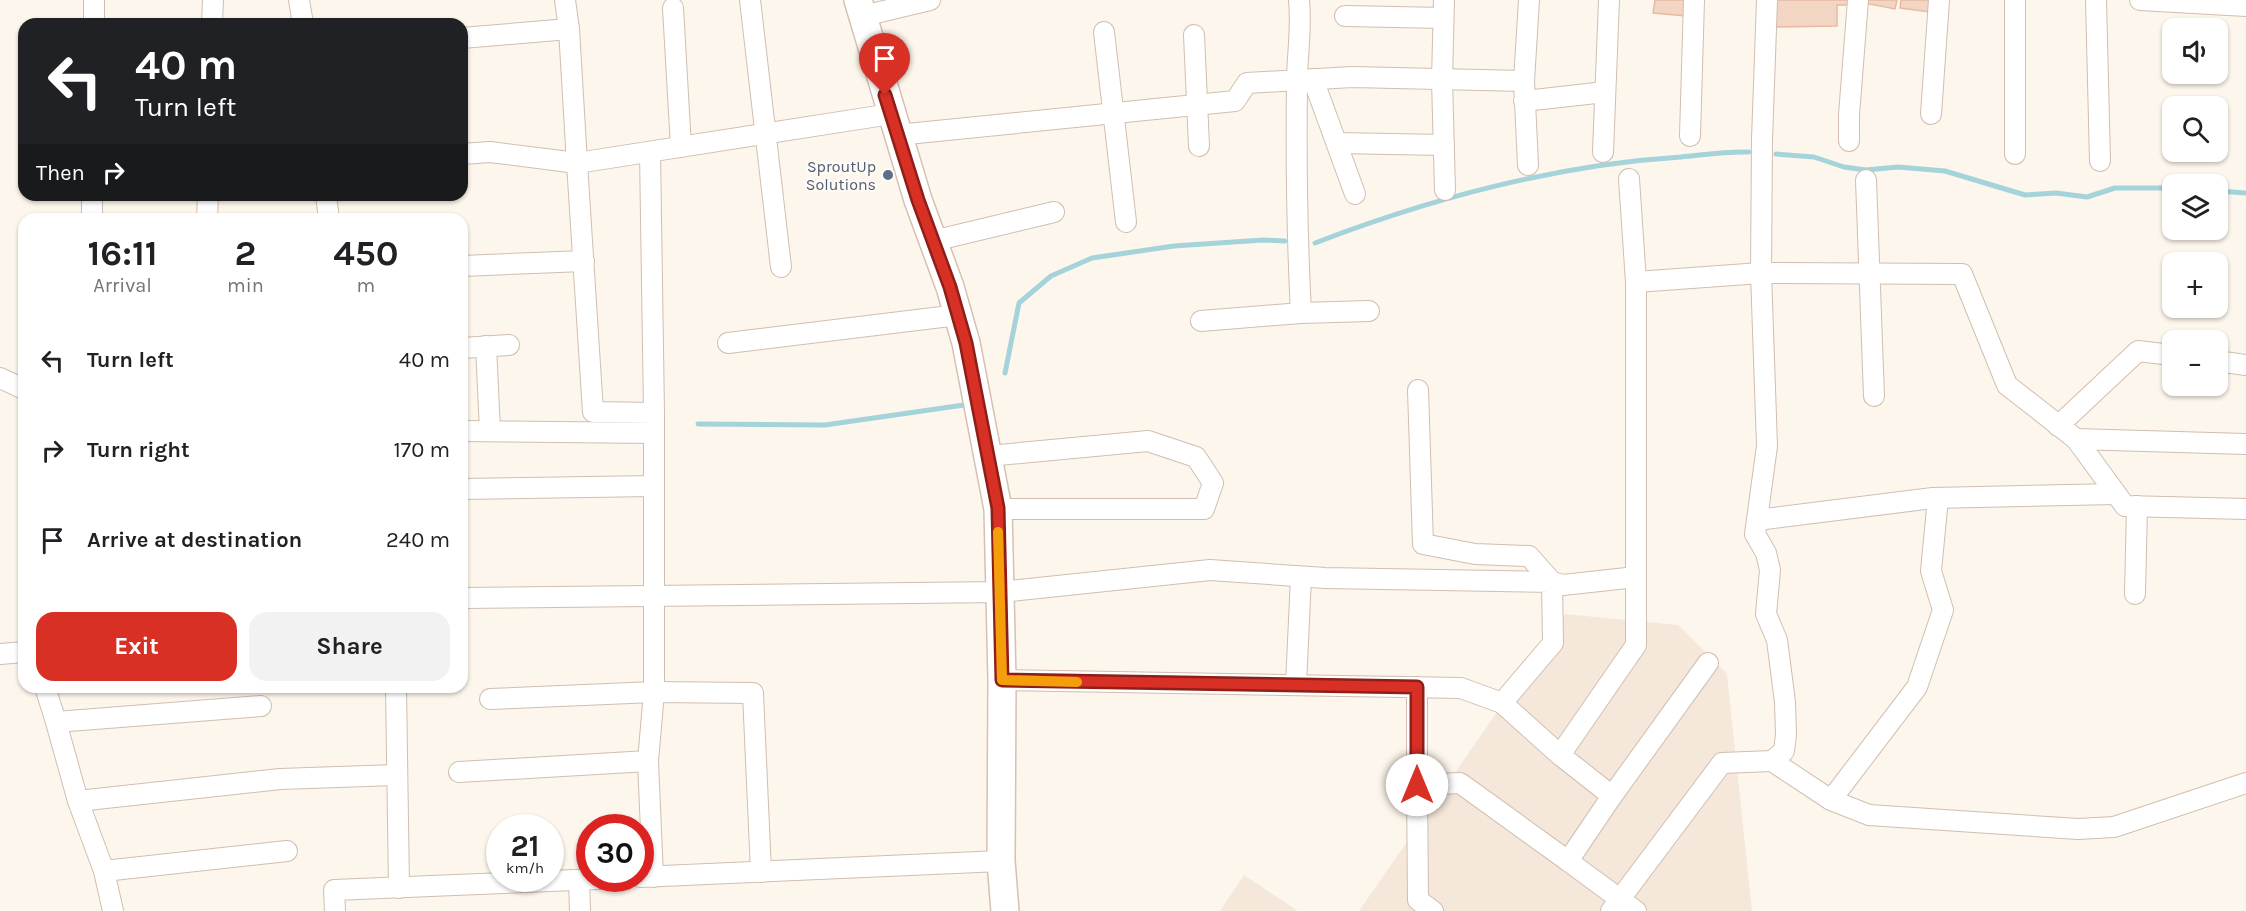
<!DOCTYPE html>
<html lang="en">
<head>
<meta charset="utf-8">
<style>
  :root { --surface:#fff; --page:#f2f2f2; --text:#202124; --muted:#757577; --accent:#d93025 }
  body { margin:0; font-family:Karla,sans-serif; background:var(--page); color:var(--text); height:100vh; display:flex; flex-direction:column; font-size:22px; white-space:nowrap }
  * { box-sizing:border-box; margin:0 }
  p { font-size:20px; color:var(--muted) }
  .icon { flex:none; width:33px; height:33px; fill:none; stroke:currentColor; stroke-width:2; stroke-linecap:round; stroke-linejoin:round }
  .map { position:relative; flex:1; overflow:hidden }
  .details { position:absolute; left:18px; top:213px; width:450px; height:480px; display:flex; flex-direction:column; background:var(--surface); border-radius:18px; box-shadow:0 2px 4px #0004 }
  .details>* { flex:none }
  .guide { position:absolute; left:18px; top:18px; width:450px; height:183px; border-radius:18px; box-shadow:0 2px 4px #0004; background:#202124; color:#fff; overflow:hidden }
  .tools { position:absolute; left:2162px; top:18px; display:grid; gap:12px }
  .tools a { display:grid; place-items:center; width:66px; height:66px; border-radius:12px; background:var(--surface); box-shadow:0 2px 4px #0004; font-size:30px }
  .speed { position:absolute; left:486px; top:814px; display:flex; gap:12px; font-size:30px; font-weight:700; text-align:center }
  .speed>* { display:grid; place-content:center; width:78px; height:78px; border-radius:50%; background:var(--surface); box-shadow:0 2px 4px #0004; line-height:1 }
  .speed small { font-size:15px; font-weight:400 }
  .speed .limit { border:9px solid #d22; background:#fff; color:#111 }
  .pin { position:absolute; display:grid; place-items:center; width:51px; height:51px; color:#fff; margin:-62px -26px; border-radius:50% 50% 50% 0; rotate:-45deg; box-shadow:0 0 6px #0007 }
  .pin .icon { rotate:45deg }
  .me { position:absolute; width:66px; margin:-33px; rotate:0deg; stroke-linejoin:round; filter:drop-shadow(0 0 4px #0008) }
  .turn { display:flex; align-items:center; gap:21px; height:126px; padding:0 18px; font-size:27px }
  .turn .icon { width:78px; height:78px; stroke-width:2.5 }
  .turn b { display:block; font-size:42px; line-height:51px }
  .then { display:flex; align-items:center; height:57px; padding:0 18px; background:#0003; gap:12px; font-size:22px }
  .eta { display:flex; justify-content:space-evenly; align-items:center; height:102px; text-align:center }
  .eta b { font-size:36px; font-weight:700; line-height:42px }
  .primary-button { display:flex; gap:12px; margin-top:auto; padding:12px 18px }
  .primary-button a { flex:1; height:69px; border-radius:18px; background:var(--accent); color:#fff; font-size:24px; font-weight:700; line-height:69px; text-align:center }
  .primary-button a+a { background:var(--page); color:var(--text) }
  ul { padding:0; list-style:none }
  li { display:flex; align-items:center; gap:18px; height:90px; padding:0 18px }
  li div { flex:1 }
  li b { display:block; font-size:22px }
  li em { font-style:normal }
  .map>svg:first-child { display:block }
  .residential { fill:#f5e8da }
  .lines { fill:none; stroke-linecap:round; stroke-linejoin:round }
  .stream { stroke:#a5d3da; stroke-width:5 }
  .building { fill:#f3d5c3; stroke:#e6bba3; stroke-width:1.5 }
  .street-casing { stroke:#d1beb0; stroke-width:22 }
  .secondary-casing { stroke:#d6c0b0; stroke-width:30 }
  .street { stroke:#fff; stroke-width:20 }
  .secondary { stroke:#fff; stroke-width:27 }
  .route-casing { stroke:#8d1f18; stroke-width:15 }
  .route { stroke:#d93025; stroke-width:10 }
  .slow { stroke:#f59e0b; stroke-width:10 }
  .service-dot { fill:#5c6f8a; stroke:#fffaf3; stroke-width:2 }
  .labels { text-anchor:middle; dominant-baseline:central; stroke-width:4.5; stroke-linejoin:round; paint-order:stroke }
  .service-label { font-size:16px; fill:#4e5e75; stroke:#fffaf3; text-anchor:end }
</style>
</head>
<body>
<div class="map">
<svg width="2246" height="911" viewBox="0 0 2246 911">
  <rect width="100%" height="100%" fill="#fdf6ec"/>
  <g class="residential">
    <polygon points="1565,614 1678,625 1727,674 1752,911 1359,911"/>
    <polygon points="1244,875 1298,911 1220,911"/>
  </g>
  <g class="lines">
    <g class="stream">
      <polyline points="1776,154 1814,157 1844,167 1866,170 1898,167 1945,171 2025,195 2056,193 2087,197 2115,188 2172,188"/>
      <polyline points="2217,191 2246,193"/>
      <path d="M 1315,243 C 1432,198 1555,165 1681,157 C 1703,155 1727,151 1749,152"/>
      <polyline points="1005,373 1019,303 1051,276 1092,258 1174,246 1263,240 1285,241"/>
      <polyline points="698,424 825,425 964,405"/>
    </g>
  </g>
  <g class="building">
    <polygon points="1655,0 1687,0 1686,16 1653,13"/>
    <polygon points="1775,0 1854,0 1854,5 1837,5 1837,26 1776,27"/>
    <polygon points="1865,0 1897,0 1895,9 1864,3"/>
    <polygon points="1901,0 1932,0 1930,12 1900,8"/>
  </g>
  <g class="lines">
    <defs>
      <g id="street">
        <polyline points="299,0 303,24"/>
        <polyline points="565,0 569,29"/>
        <polyline points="750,0 781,267"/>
        <path d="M 1299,0 C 1302,28 1297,55 1297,83 C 1296,159 1297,236 1301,313"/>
        <polyline points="1444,0 1442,80 1445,190"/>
        <polyline points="2096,0 2100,161"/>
        <polyline points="2140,0 2246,6"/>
        <polyline points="673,8 681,147"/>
        <polyline points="863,16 930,0"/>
        <polyline points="1345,16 1443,18"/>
        <polyline points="94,24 94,0"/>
        <polyline points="212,24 213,0"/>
        <polyline points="1104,32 1126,222"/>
        <polyline points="1194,35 1199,146"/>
        <polyline points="462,38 569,29 577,163 891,114"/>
        <polyline points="1313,79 1355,194"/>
        <polyline points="1524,101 1605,92"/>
        <polyline points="1931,114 1939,0"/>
        <polyline points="897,135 1235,101 1247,83 1352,77 1524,81"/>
        <polyline points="1690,136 1694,0"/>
        <polyline points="1849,141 1849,115 1858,0"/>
        <polyline points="1337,143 1444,145"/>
        <polyline points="650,152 654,413"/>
        <polyline points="1603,152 1609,0"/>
        <polyline points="462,154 490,152 577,163 593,412 654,413 654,692 648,761"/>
        <polyline points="2015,154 2015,0"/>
        <polyline points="1528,165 1524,81 1529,0"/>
        <polyline points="1866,180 1874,396"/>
        <polyline points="326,195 329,219"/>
        <polyline points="92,219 92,195"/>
        <polyline points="207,219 208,195"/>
        <polyline points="933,241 1054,212"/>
        <polyline points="462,266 584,261"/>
        <polyline points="1636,282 1761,273 1962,274 2007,385 2076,439 2246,444"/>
        <polyline points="1201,321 1301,313 1369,311"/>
        <polyline points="728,343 958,315"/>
        <polyline points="486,346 490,431"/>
        <polyline points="462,348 509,345"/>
        <polyline points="2217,361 2246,365"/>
        <polyline points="0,378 24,389"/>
        <polyline points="1418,390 1423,544 1475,554 1529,556 1552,582 1563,585 1636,577"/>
        <polyline points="2058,426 2138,351 2172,355"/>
        <polyline points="462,431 654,433"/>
        <polyline points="2076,439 2125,506 2246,509"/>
        <polyline points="988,456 1148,441 1196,457 1213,483 1204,509 998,509"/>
        <polyline points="462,489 654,486"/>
        <polyline points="1757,520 1933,498 2116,494"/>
        <polyline points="2135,594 2137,506"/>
        <polyline points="462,598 1000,592 1210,570 1325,578 1552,582 1553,643 1502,703"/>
        <polyline points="0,654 24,652"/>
        <polyline points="1002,680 1461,688 1502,703 1560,755"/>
        <polyline points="1296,685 1301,577"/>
        <polyline points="45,687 56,722 261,706"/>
        <polyline points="396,687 399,888"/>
        <polyline points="1417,687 1417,785 1460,783 1568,861 1612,796 1560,755 1636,645 1636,282 1629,179"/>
        <polyline points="490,699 654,692 753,693 761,872"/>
        <polyline points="56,722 78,801 104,871 287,851"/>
        <polyline points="1772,761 1831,800 1869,815 2078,829 2114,827 2246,783"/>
        <polyline points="459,772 648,761 653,877"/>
        <polyline points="1417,785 1418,900 1433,911"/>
        <polyline points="1612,796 1708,663"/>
        <polyline points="1831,800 1917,687 1943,610 1931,571 1938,498"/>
        <polyline points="78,801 280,779 396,775"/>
        <polyline points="1568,861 1636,911"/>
        <polyline points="104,871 113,911"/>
        <polyline points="640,877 1001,861"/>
        <polyline points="579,880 580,911"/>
        <polyline points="335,911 334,890 598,879"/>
        <polyline points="1611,911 1722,763 1772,761 1784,751 1786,735 1785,702 1777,640 1766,614 1770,570 1766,553 1755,534 1767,446 1761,273 1762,140 1767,0"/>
      </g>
      <polyline id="secondary" points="858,0 918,200 950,287 966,343 998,509 1002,680 1001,861 1005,911"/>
    </defs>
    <use href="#street" class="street-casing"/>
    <use href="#secondary" class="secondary-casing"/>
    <use href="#street" class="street"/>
    <use href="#secondary" class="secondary"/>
  </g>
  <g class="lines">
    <defs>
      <polyline id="route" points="885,95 918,200 950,287 966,343 998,508 1002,680 1417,687 1417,785"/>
    </defs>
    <use href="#route" class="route-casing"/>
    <use href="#route" class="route"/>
    <polyline class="slow" points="998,532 1002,680 1077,682"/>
  </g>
  <circle class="service-dot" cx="888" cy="175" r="6"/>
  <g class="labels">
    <g class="service-label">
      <text x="876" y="166">SproutUp<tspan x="876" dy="18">Solutions</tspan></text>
    </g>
  </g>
</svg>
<div class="tools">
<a><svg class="icon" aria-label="sound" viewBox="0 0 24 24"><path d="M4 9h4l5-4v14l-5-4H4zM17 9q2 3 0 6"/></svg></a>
<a><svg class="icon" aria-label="search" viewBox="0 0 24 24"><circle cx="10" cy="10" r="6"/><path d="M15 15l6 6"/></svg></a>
<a><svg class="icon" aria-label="layers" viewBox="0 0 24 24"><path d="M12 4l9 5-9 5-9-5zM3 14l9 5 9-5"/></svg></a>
<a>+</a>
<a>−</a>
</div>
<div class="speed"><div>21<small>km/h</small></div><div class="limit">30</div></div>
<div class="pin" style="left:885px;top:95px;background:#d93025"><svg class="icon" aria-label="arrive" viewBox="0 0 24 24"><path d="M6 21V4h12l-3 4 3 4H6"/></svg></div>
<svg class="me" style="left:1417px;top:785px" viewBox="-20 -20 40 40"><circle r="19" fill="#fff"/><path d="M0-13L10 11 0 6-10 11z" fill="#d93025"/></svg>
<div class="guide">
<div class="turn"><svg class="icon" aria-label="left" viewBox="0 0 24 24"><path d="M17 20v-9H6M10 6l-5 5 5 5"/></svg><div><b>40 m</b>Turn left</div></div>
<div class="then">Then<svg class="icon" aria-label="right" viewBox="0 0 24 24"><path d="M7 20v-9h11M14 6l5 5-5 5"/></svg></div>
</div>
<section class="details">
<div class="eta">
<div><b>16:11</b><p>Arrival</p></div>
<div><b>2</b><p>min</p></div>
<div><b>450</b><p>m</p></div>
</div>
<ul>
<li><svg class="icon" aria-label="left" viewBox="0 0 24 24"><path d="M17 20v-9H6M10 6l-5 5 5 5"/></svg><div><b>Turn left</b></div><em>40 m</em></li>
<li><svg class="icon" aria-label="right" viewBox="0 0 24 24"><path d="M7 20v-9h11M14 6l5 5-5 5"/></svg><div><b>Turn right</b></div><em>170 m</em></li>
<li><svg class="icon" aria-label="arrive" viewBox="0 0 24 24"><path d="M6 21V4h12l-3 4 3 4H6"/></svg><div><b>Arrive at destination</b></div><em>240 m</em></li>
</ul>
<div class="primary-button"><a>Exit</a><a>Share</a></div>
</section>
</div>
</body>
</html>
